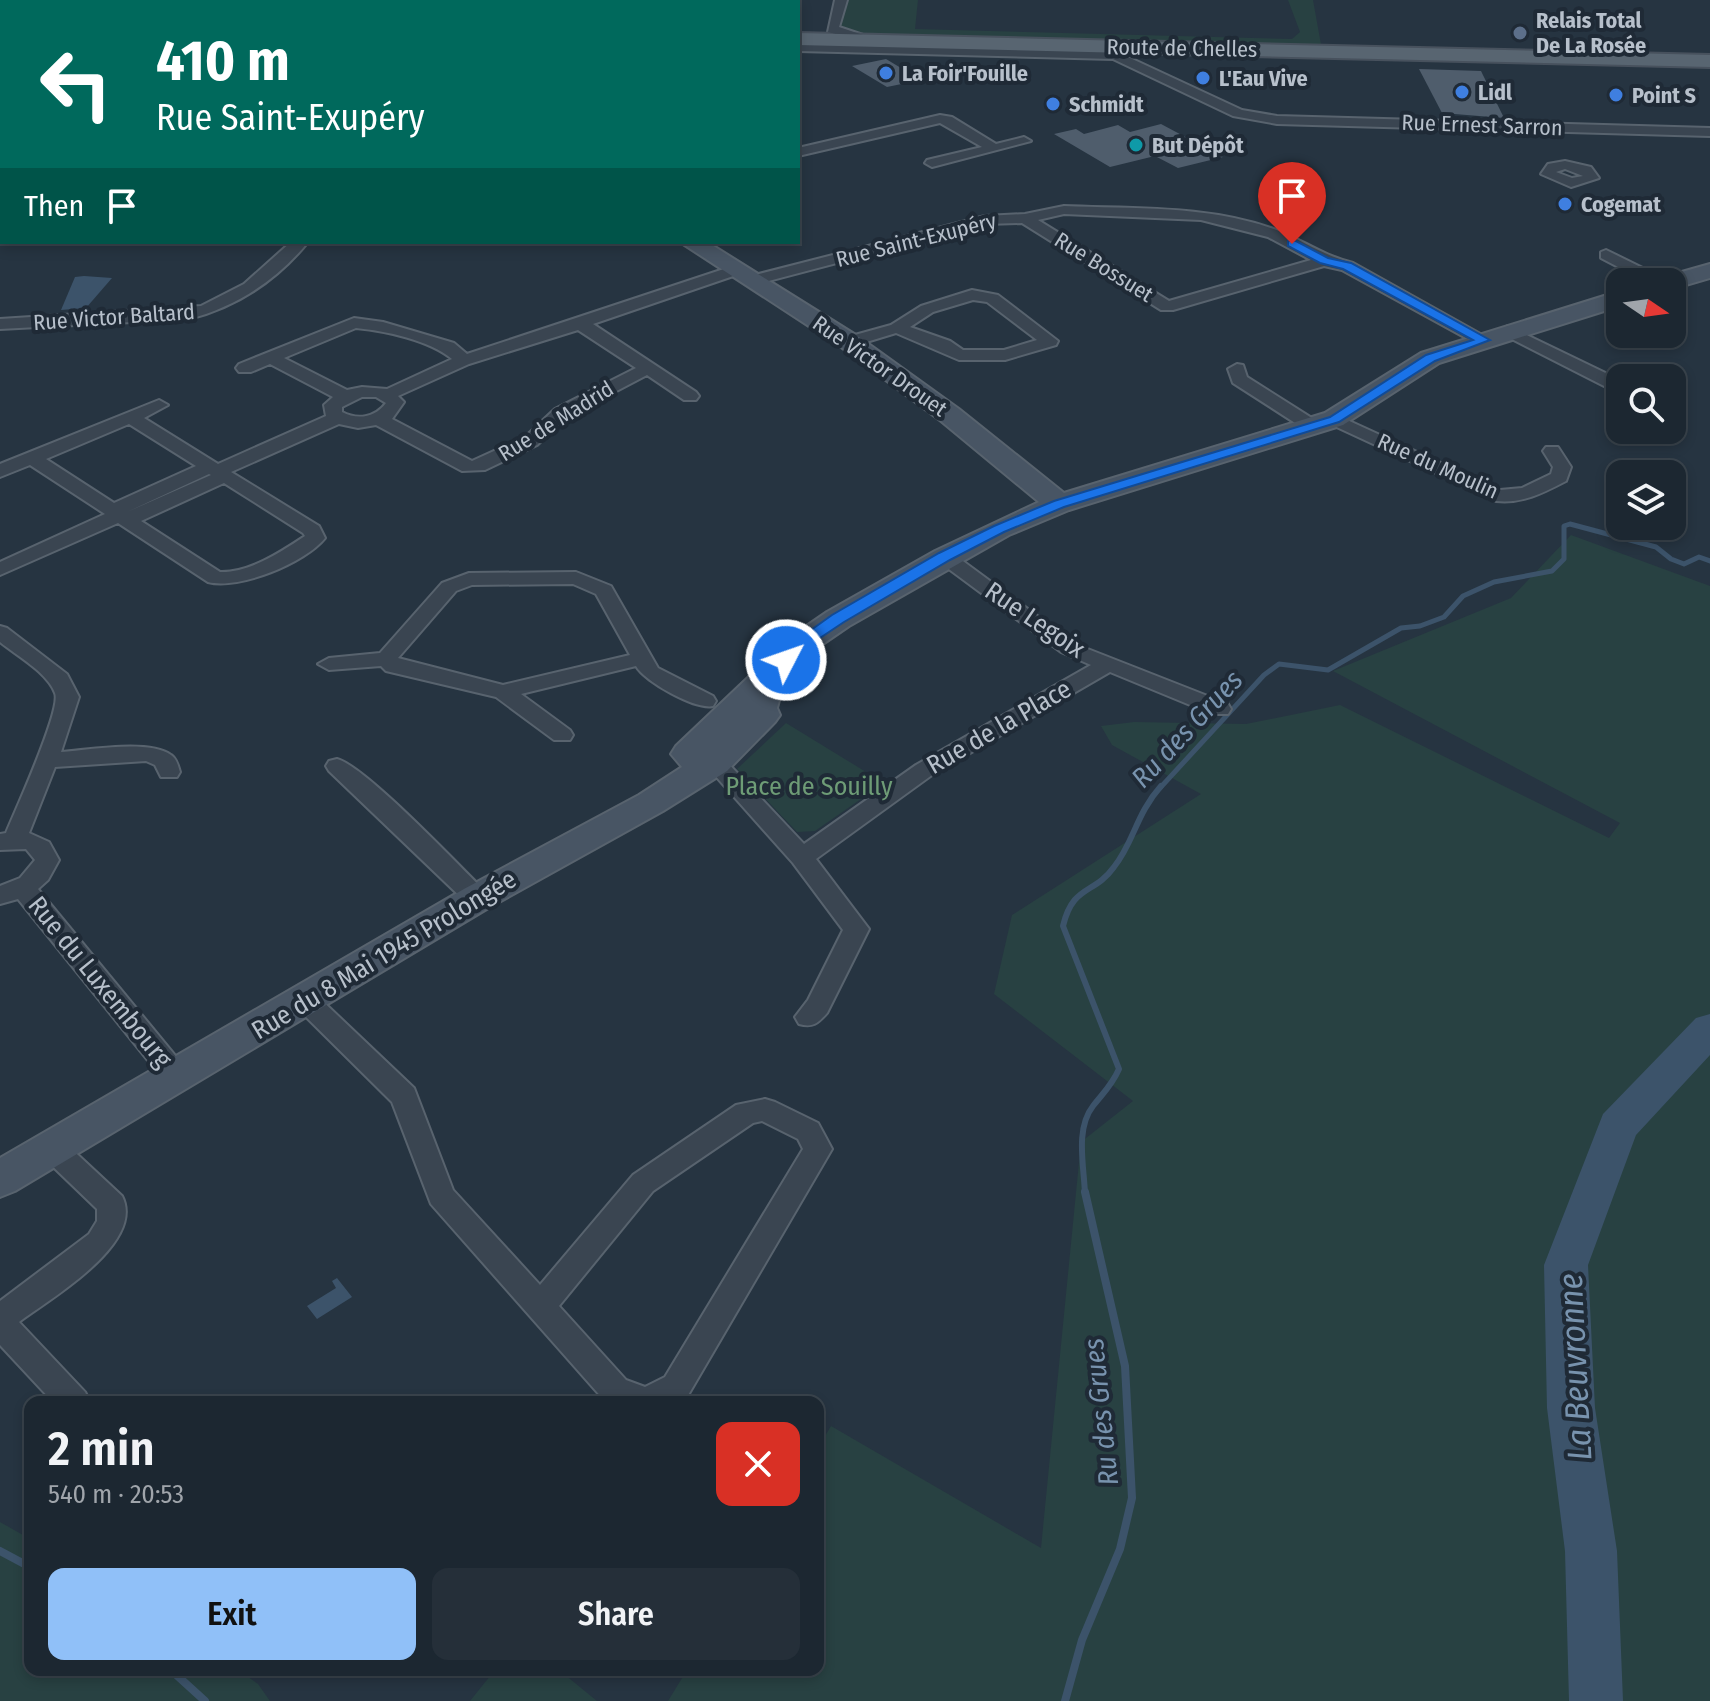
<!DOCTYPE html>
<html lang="en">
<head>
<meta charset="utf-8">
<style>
  :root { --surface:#1c2731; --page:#252f39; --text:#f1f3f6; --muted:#a0a5ab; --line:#3a444d; --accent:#90c0f8 }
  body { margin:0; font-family:"Fira Sans Condensed",sans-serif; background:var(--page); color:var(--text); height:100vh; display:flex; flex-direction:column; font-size:30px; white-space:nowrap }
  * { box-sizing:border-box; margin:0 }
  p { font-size:26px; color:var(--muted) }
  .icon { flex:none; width:44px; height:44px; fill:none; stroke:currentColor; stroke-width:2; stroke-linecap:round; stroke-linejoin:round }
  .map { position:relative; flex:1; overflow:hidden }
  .drawer { position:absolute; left:24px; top:1396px; width:800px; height:280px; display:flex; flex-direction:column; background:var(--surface); border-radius:16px; box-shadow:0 4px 12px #0003,0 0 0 2px var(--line) }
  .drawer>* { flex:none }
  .top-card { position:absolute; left:0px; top:0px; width:800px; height:244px; box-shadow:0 4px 12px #0003,0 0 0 2px var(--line); background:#00695c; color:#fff; overflow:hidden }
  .needle { width:52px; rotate:103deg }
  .buttons { position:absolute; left:1606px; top:268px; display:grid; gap:16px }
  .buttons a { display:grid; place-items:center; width:80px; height:80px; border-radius:16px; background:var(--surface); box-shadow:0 4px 12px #0003,0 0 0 2px var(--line); font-size:40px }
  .pin { position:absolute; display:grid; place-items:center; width:68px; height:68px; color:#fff; margin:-82px -34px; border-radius:50% 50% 50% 0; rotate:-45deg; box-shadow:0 0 8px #0007 }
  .pin .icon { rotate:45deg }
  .me { position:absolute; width:88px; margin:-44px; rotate:49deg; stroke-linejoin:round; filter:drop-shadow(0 0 6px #0008) }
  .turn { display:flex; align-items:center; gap:28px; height:168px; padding:0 24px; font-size:36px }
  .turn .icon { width:104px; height:104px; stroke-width:2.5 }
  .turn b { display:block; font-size:56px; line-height:68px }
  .then { display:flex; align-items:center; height:76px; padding:0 24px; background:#0003; gap:16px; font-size:30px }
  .round { display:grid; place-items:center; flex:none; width:84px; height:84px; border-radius:16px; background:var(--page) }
  .summary { display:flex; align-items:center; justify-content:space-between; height:136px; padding:0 24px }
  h1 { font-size:48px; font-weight:600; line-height:60px }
  .action { display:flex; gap:16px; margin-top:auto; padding:16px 24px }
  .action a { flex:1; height:92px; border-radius:16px; background:var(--accent); color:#111; font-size:32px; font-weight:600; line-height:92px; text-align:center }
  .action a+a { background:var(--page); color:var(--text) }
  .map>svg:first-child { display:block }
  .green { fill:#284142 }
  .water { fill:#3c536a }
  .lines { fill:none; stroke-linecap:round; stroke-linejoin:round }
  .stream-far2 { stroke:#3c536a; stroke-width:5 }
  .stream-far1 { stroke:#3c536a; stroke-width:6 }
  .stream { stroke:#3c536a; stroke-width:8 }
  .river { fill:#3c536a; fill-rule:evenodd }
  .building { fill:#4f5d6c }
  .street-casing { stroke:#58636e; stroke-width:4 }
  .secondary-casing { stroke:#58636e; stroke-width:4 }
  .primary-casing { stroke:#47515d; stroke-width:4 }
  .highway-casing { stroke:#45505b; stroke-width:4 }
  .street { fill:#3a4551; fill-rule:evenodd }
  .secondary { fill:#485564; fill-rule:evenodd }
  .primary { fill:#586571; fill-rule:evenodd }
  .highway { fill:#776857; fill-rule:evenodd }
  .route { fill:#1a73e8; stroke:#114b97; stroke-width:2 }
  .service-dot { fill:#5c6f8a; stroke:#1f2a36; stroke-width:3 }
  .shop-dot { fill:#3f7fe0; stroke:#1f2a36; stroke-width:3 }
  .culture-dot { fill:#0f9aa8; stroke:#1f2a36; stroke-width:3 }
  .labels { text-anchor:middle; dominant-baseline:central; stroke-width:8; stroke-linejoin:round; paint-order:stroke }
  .far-poi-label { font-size:22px; font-weight:bold; fill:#b7c0cb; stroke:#1f2a36; text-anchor:start }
  .far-street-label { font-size:22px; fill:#b7c0cb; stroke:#1f2a36 }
  .street-label { font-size:26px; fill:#b7c0cb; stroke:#1f2a36 }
  .park-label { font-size:26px; fill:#6e9c76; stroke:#1f2a36 }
  .water-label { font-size:28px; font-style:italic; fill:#7893ae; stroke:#1f2a36 }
  .near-water-label { font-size:34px; font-style:italic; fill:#7893ae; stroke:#1f2a36 }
</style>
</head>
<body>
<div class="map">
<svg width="1710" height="1701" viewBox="0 0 1710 1701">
  <rect width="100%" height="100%" fill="#263441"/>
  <g class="green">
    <polygon points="842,0 918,0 915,29 1292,39 1300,32 1288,0 1313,0 1322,50 861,36 834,27"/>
    <polygon points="1571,535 1710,586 1710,1701 668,1701 687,1670 818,1670 818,1448 831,1426 1041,1548 1081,1142 1133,1101 994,994 1012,915 1201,794 1112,745 1101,726 1134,722 1246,724 1340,705 1609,838 1620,823 1333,671 1511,598"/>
    <polygon points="786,723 884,783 815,831 797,832 737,769"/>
    <polygon points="0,1522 30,1539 30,1670 238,1670 258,1684 270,1701 0,1701"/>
    <polygon points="495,1670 559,1670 597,1701 470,1701"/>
  </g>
  <g class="water">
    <polygon points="84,276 112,278 86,308 61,310 75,277"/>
    <polygon points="337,1278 352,1297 317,1319 307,1306 336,1288 332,1281"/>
  </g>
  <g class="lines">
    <polyline class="stream-far2" points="1160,788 1264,675 1279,664 1328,670 1401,628 1420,626 1444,617 1463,596 1494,582 1552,571 1564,559 1564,526 1570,524 1656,547 1671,559 1684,564 1699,557 1710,561"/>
    <path class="stream-far1" d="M 1085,1194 C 1084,1166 1075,1129 1093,1106 C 1104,1092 1112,1085 1119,1069 L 1063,926 C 1073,884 1094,895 1114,867 C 1134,842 1136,814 1161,786"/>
    <g class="stream">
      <polyline points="0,1551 30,1567"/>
      <polyline points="171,1670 205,1701"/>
      <polyline points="1065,1701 1082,1640 1120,1549 1132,1498 1125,1366 1085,1192"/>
    </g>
    <polygon class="river" points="1710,1014 1710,1055 1636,1135 1588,1265 1595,1408 1617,1551 1623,1701 1569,1701 1565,1551 1547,1408 1544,1265 1603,1114 1696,1018"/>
  </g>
  <g class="building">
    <polygon points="886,59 921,80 887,87 852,66"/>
    <polygon points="1419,69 1481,71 1504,118 1442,113"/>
    <polygon points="1161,124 1223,157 1178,168 1155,156 1110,167 1054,134 1076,129 1084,134 1118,125 1130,132"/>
  </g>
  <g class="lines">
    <defs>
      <g id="street">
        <polygon points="453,0 465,0 466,2 454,2"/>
        <polygon points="835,0 847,0 839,27 869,37 869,43 828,32"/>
        <polygon points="798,43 1115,51 1242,110 1277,116 1710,128 1710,136 1277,124 1233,116 1113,59 798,51"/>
        <polygon points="940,115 952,117 996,144 1024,137 1031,141 932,167 925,163 927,160 982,147 940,123 798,156 798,148"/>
        <path d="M 1565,161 L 1591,167 L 1599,178 L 1571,187 L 1541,174 L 1548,164 ZM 1565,169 L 1583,176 L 1572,178 L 1556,172 Z"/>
        <path d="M 1064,206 C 1135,209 1212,205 1279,231 C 1306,242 1322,255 1353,263 L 1491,340 L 1483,345 L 1477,344 L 1342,270 L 1324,266 L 1173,310 L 1161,310 L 1022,223 L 985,224 L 753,285 L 745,280 L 747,277 L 985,216 L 1025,214 ZM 1064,214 L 1201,220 L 1268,237 L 1311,260 L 1169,301 L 1038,220 Z"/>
        <path d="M 291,242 L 308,242 C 277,280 236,307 189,319 L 0,329 L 0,319 L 201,306 L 244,284 Z"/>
        <polygon points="1606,250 1665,279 1667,282 1647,282 1601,258 1601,252"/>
        <path d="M 736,265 L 744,270 L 742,273 L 593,324 L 696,392 L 699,396 L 696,400 L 684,400 L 647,375 L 567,417 L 537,445 L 485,470 L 462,471 L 376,425 L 358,428 L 339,424 L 231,472 L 319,526 L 325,538 C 305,563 239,590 208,582 L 118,523 L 0,575 L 0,562 L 105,514 L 30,465 L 0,477 L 0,464 L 159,400 L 168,405 L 144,418 L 218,464 L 326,416 L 324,405 L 333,397 L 270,364 L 251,372 L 239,372 L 236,368 L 239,364 L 354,318 L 383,322 L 454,343 L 467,354 ZM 356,328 C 386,331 429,340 452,359 L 387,389 L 362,387 L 347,390 L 284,358 ZM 578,330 L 636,368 L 555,409 L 525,437 L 472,461 L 392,419 L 404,402 L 398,396 L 469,364 ZM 362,397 L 376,397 L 386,403 C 375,418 357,420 342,412 L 342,407 ZM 129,424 L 196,466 L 114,503 L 46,459 ZM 209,474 L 211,475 L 127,512 ZM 224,483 L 303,533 L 305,536 C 281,552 249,573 220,572 L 141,521 Z"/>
        <path d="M 972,290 L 998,295 L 1058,341 L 1056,345 L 1005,360 L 959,360 L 896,333 L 850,347 L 842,342 L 844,338 L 891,325 L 921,306 ZM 973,300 L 987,302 L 1037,340 L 1004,350 L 963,350 L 950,341 L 910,327 L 933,312 Z"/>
        <polygon points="1508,326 1620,380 1620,391 1612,390 1502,334 1500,331"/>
        <polygon points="1237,364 1243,365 1247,377 1318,422 1321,426 1318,430 1306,430 1233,383 1228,369"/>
        <path d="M 1334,414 L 1500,490 L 1522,488 L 1551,474 L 1553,467 L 1543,451 L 1546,447 L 1558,447 L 1571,467 L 1566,481 C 1543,493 1522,504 1496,501 L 1328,423 L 1325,419 L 1328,415 Z"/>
        <path d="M 945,551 L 952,553 L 1075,644 L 1228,704 L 1231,709 L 1228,714 L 1212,714 L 1110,672 L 932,775 L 816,859 L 869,929 L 827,1013 C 818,1023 813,1028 799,1024 L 795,1017 L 808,1000 L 843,930 L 793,863 L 704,763 L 707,758 L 723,758 L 804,844 L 916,765 L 1091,665 L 1061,652 L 938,561 L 935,557 L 938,553 Z"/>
        <path d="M 576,572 L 611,586 L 658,668 L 713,696 L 716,701 L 713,706 C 696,710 645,682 636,666 L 521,694 L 570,730 L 573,735 L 570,740 L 554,740 L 496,697 L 386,671 L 381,666 L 329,670 L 318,664 L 329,658 L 380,653 L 442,583 L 469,573 ZM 573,584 L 596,594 L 630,655 L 503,685 L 398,658 L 456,591 L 472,585 Z"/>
        <path d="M 0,626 L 7,628 L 67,674 L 79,697 L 61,752 C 89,750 149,739 171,755 C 177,759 178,766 180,772 L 177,777 L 161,777 L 155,765 L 146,761 L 55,767 L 29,833 L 49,842 L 59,860 L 48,880 L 38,889 L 187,1070 L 191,1077 L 187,1084 L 177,1088 L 167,1084 L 18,899 L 0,904 L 0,886 L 20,878 L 35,860 L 26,849 L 0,850 L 0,834 L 6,833 C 15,811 62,709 55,693 C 47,672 17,656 0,642 Z"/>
        <path d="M 337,759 C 365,766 459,866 486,892 L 489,898 L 486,904 L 477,907 L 468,904 L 329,771 L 326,766 L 329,761 Z"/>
        <path d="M 306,991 L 315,994 L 414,1088 L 453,1190 L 540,1285 L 633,1175 L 736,1105 L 765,1099 L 775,1102 L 818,1123 L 832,1149 L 687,1397 L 678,1402 L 604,1400 L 431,1204 L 392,1102 L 297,1008 L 293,1001 L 297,994 ZM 762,1121 L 798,1139 L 803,1149 L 665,1377 L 645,1387 L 626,1380 L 559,1306 L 653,1191 L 753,1123 Z"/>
        <path d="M 54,1139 L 64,1142 L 122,1196 C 146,1243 51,1298 19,1322 L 85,1392 L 90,1402 L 53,1402 L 0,1345 L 0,1301 L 89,1234 L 97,1221 L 97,1209 L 44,1158 L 40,1150 L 44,1142 Z"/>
      </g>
      <g id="secondary">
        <polygon points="680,242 707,242 859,337 959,409 1064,493 1325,413 1421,353 1620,291 1620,306 1439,363 1343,425 1069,510 1009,535 849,626 814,650 785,677 777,708 780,715 775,722 727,771 663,811 490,907 15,1191 0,1197 0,1158 464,889 639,795 682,767 671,754 676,746 792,636 827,612 935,551 1039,502 941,421 841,347"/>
        <polygon points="1710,264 1710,278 1672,289 1672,282 1660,282 1664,277"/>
      </g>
      <g id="primary">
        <polygon points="309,0 336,0 338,2 311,2"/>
        <polygon points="798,33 1710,55 1710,67 798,45"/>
      </g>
      <g id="highway">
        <polygon points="226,0 285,0 287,2 224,2"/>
        <polygon points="2,25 2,40 0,41 0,26"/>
      </g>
    </defs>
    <use href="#street" class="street-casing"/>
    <use href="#secondary" class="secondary-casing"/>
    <use href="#primary" class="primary-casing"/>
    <use href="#highway" class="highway-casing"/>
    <use href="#street" class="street"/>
    <use href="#secondary" class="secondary"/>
    <use href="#primary" class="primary"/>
    <use href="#highway" class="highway"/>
  </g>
  <polygon class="route" points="1288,241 1296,241 1328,258 1351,263 1490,340 1435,361 1339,422 1064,507 1004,532 950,560 844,622 808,646 791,663 780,663 780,657 797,640 832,615 939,553 994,526 1054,501 1330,417 1426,355 1473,340 1343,269 1320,263 1288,246"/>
  <circle class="service-dot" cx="1520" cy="33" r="8"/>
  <g class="shop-dot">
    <circle cx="886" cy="73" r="8"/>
    <circle cx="1203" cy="78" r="8"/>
    <circle cx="1462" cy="92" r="8"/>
    <circle cx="1616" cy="95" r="8"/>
    <circle cx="1053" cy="104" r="8"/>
    <circle cx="1565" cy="204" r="8"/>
  </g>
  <circle class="culture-dot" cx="1136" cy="145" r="8"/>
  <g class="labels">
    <g class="far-poi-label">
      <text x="1536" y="20">Relais Total<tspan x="1536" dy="25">De La Rosée</tspan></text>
      <text x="902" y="73">La Foir'Fouille</text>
      <text x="1219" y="78">L'Eau Vive</text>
      <text x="1478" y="92">Lidl</text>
      <text x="1632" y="95">Point S</text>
      <text x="1069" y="104">Schmidt</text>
      <text x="1152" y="145">But Dépôt</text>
      <text x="1581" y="204">Cogemat</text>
    </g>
    <g class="far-street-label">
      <text transform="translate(1182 48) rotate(1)">Route de Chelles</text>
      <text transform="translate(1482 125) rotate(2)">Rue Ernest Sarron</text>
      <text transform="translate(916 240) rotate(-14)">Rue Saint-Exupéry</text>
      <text transform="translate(1104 267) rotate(32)">Rue Bossuet</text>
      <text transform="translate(114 317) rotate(-4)">Rue Victor Baltard</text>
      <text transform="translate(880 366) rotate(35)">Rue Victor Drouet</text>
      <text transform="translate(556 421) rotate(-32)">Rue de Madrid</text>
      <text transform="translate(1438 466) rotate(24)">Rue du Moulin</text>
    </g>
    <g class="street-label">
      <text transform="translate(1035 620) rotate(34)">Rue Legoix</text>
      <text transform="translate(999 727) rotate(-30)">Rue de la Place</text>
      <text transform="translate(384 955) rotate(-31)">Rue du 8 Mai 1945 Prolongée</text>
      <text transform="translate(100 982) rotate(51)">Rue du Luxembourg</text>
    </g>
    <g class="park-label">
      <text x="809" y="786">Place de Souilly</text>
    </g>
    <g class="water-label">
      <text transform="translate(1187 729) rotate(-47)">Ru des Grues</text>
      <text transform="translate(1101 1412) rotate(-96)">Ru des Grues</text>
    </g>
    <g class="near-water-label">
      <text transform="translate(1575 1367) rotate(-93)">La Beuvronne</text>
    </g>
  </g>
</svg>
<div class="buttons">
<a><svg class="needle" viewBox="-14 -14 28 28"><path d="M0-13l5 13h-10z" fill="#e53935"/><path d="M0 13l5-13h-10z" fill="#a0a5ab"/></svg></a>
<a><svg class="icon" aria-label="search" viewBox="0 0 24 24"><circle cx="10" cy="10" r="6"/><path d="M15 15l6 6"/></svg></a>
<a><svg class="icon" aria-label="layers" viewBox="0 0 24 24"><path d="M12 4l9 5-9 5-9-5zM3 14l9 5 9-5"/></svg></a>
</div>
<div class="pin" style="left:1292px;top:244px;background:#d93025"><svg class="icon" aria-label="arrive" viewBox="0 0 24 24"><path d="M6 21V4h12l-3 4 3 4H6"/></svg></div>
<svg class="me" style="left:786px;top:660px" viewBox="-20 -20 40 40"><circle r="17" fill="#1a73e8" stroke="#fff" stroke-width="3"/><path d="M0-11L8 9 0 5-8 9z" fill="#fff"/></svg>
<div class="top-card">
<div class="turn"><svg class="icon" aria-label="left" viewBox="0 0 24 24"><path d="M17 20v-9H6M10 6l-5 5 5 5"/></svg><div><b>410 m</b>Rue Saint-Exupéry</div></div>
<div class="then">Then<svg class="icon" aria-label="arrive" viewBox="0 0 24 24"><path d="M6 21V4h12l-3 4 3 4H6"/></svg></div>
</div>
<section class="drawer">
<div class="summary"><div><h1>2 min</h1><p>540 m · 20:53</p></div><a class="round" style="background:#d93025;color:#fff"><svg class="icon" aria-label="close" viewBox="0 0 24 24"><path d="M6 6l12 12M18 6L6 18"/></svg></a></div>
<div class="action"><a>Exit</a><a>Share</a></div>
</section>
</div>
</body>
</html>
